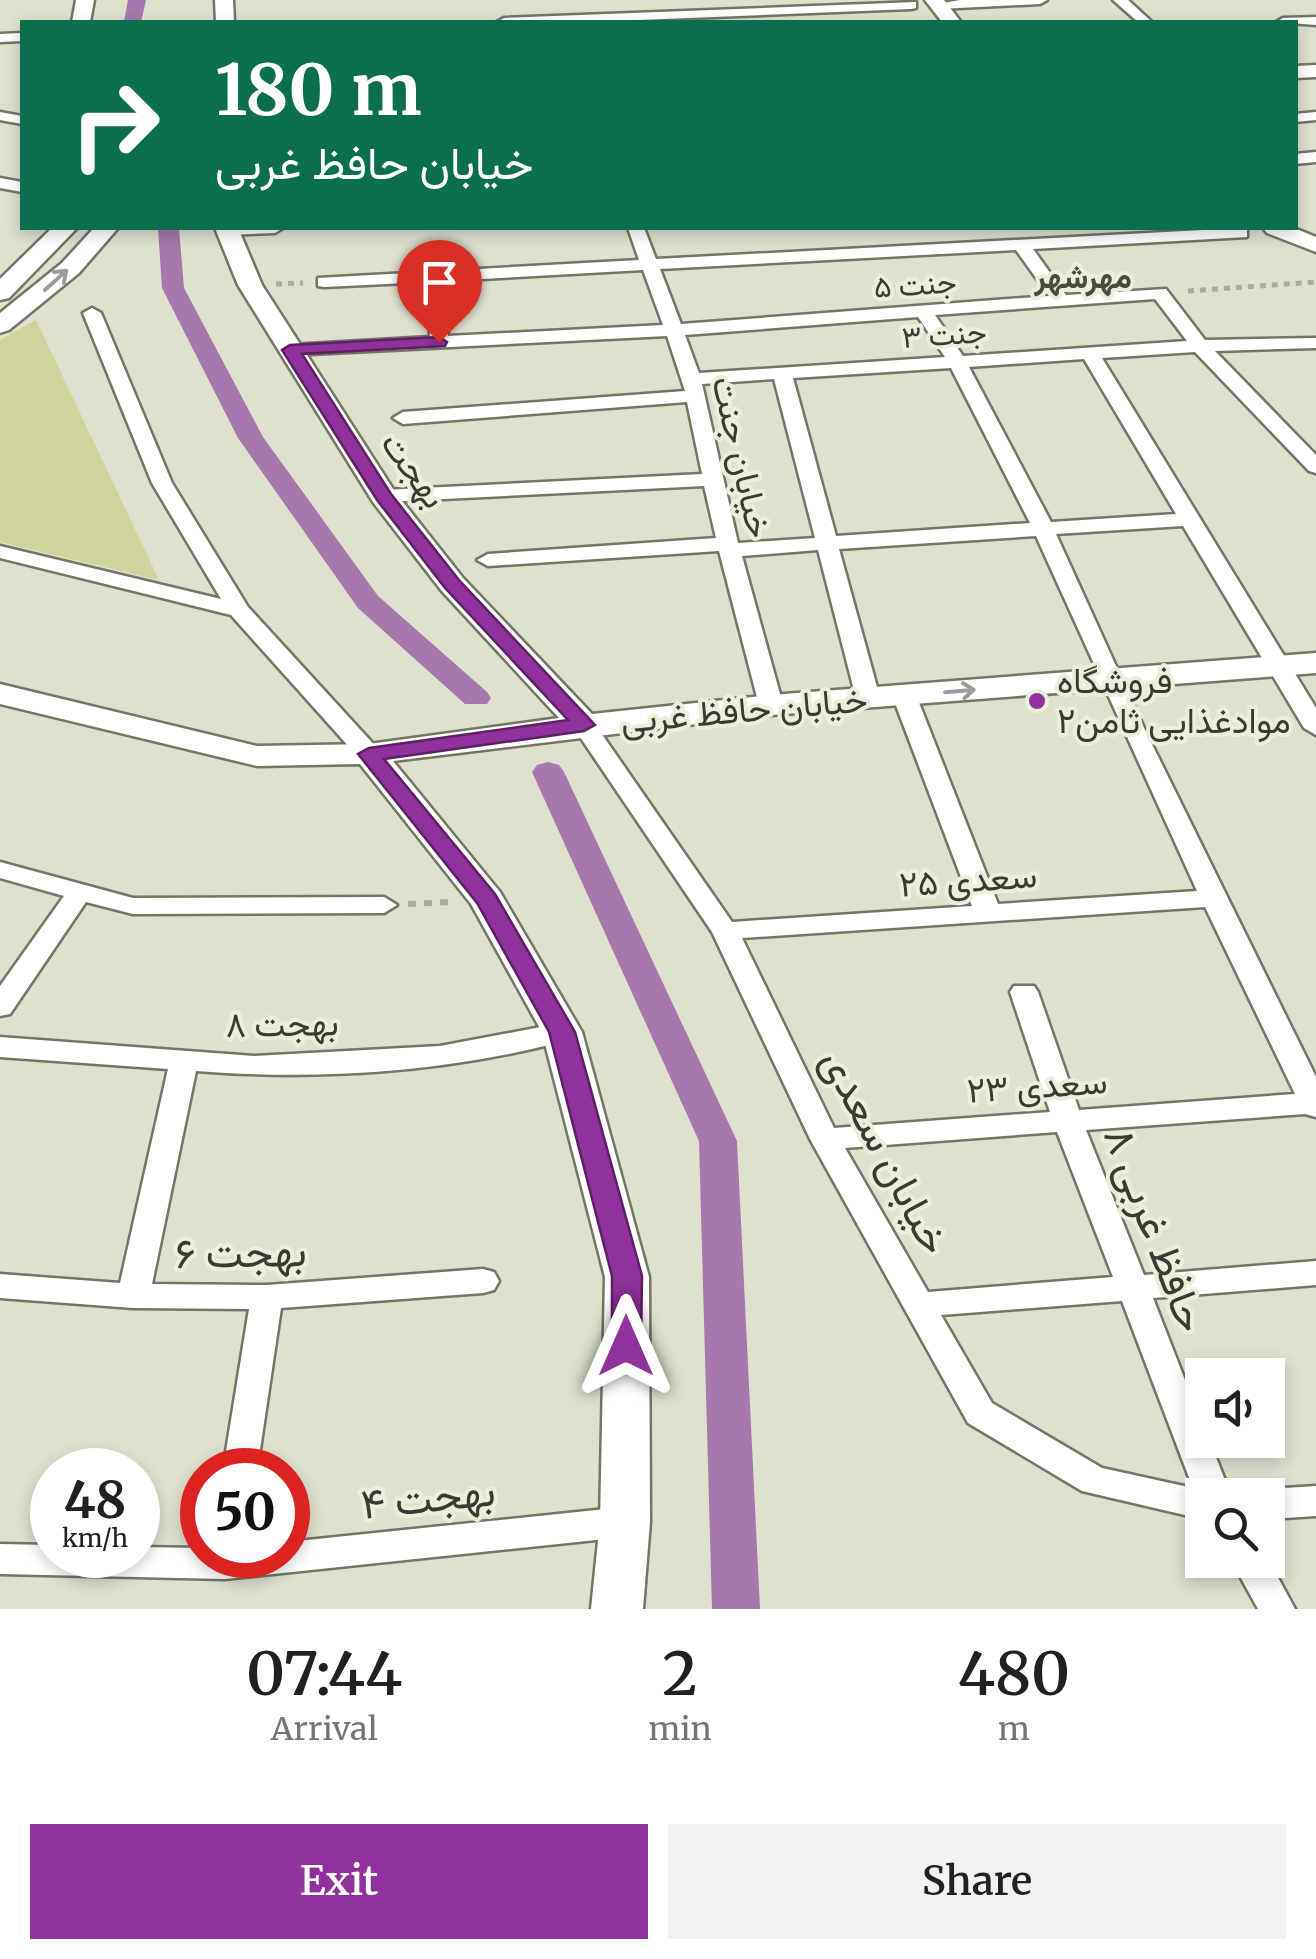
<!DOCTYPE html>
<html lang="en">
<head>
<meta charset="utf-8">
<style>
  :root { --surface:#fff; --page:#f2f2f2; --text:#202124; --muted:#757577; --accent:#90329c }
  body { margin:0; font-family:Merriweather,Vazirmatn,serif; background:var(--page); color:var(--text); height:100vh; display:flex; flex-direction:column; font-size:38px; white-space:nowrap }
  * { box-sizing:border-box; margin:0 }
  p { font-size:32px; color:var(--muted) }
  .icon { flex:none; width:55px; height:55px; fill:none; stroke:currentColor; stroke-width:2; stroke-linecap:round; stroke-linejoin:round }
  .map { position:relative; height:1609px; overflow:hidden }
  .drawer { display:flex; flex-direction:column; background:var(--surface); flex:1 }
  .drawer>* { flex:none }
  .top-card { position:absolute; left:20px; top:20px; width:1278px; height:210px; border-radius:0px; box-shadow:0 5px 15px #0003; background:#0b6e4f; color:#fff; overflow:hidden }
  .controls { position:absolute; left:1185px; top:1358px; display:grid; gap:20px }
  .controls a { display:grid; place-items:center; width:100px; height:100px; border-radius:0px; background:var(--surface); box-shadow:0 5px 15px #0003; font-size:50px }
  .speed { position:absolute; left:30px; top:1448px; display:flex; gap:20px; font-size:50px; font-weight:700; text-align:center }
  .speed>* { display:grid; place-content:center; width:130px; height:130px; border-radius:50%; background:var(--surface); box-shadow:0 5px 15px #0003; line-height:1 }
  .speed small { font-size:25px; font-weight:400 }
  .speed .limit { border:15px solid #d22; background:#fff; color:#111 }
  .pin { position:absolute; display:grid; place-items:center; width:85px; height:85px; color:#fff; margin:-102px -42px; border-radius:50% 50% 50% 0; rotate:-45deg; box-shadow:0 0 10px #0007 }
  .pin .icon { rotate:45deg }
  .me { position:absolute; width:110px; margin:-55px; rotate:0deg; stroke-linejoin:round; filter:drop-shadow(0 0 8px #0008) }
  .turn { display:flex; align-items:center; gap:35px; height:210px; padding:0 30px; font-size:45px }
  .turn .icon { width:130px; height:130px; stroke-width:2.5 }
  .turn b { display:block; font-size:70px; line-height:85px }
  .eta { display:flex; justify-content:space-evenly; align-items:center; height:170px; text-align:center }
  .eta b { font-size:60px; font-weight:600; line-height:70px }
  .primary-button { display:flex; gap:20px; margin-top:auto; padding:20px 30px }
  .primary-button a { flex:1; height:115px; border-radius:0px; background:var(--accent); color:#fff; font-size:40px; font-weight:600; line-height:115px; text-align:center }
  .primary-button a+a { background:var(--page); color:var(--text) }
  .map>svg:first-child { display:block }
  .green { fill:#cfd39c }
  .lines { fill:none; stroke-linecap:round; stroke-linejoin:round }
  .canal { fill:#a678ab; fill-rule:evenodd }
  .street-casing { stroke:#747565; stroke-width:5 }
  .secondary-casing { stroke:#747565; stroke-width:5 }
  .path-far1 { stroke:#aaab9c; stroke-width:5; stroke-dasharray:6 6; stroke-linecap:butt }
  .path { stroke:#aaab9c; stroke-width:6; stroke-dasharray:8 8; stroke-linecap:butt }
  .street { fill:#fff; fill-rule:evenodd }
  .secondary { fill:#fff; fill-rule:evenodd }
  .oneway { stroke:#9c9c99 }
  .route { fill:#90329c; stroke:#5e2065; stroke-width:2.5 }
  .poi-dot { fill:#90329c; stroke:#eceedb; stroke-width:4 }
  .labels { text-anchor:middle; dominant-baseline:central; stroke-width:8; stroke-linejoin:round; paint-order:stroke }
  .far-street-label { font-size:30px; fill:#3a3a33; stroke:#eceedb }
  .far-neighbourhood-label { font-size:32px; font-weight:bold; fill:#4a4b3c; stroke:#eceedb }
  .street-label { font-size:35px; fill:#3a3a33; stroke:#eceedb }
  .poi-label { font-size:35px; fill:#3a3a33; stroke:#eceedb; text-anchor:start }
  .near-street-label { font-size:42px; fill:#3a3a33; stroke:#eceedb }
</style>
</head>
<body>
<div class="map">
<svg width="1316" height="1609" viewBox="0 0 1316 1609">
  <rect width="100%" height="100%" fill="#dfe0ce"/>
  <polygon class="green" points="36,320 159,580 0,542 0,340"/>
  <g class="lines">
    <g class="canal">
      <polygon points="128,0 146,0 141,22 124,22"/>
      <polygon points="158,228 179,228 184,288 263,437 378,596 487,692 491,698 487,704 465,704 358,608 238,438 162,288"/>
      <polygon points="548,762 559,765 564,772 737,1141 760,1609 712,1609 699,1141 532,772 537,765"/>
    </g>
    <defs>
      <g id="street">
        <polygon points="960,0 1047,0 1040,4 939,9 932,5"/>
        <polygon points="1113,0 1128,0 1152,22 1138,22"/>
        <polygon points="916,2 916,8 911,9 589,22 497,22 504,18"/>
        <polygon points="1316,17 1316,25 1276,22 1283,18"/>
        <polygon points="22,33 22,41 0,42 0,34"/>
        <polygon points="0,112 22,116 22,124 0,120"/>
        <polygon points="1316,112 1316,120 1295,122 1295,114"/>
        <polygon points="1316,152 1316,162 1295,164 1295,154"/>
        <polygon points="0,178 22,182 22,192 0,188"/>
        <polygon points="219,228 283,228 275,233 226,235 220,234"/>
        <path d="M 628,228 L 644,228 L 656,259 L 1241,228 L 1247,229 L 1247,237 L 1033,249 L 1066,295 L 1166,289 L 1205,340 L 1316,338 L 1316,348 L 1215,351 L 1316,455 L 1316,473 L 1309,471 L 1195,352 L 1102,358 L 1316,708 L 1316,735 L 1304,728 L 1183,526 L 1056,534 L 1145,730 L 1316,1077 L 1316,1117 L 1305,1114 L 1086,1130 L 1144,1275 L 1316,1261 L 1316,1285 L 1153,1298 L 1202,1424 L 1202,1440 L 1209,1440 L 1231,1495 L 1202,1495 L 1202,1519 L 1082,1491 L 968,1423 L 810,1139 L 712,932 L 572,725 L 576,720 L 592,720 L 732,922 L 972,906 L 892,695 L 904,688 L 916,695 L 998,904 L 1197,891 L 1036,536 L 839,549 L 880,698 L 868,705 L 856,698 L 818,550 L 742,556 L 783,705 L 771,712 L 759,705 L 719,551 L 488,566 L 477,560 L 488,554 L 716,538 L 704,486 L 383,502 L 373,496 L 383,490 L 702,474 L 687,402 L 403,424 L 393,418 L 403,412 L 685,391 L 667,336 L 291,355 L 282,350 L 291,345 L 430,337 L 428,282 L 324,287 L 318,286 L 318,278 L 639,260 ZM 1016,250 L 1049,296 L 681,324 L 660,269 ZM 643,270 L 663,325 L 448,336 L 445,281 ZM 1155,299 L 1187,341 L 963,356 L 935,315 ZM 918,317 L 945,357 L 699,373 L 685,335 ZM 1084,359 L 1176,514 L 1051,522 L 969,367 ZM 951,368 L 1030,523 L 836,536 L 793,378 ZM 774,379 L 815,538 L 738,543 L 702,384 ZM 1205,907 L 1295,1094 L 1079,1110 L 1038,992 L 1034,986 L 1014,986 L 1010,992 L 1050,1112 L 834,1128 L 742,938 ZM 1057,1132 L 1113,1277 L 928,1292 L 845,1148 ZM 1122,1301 L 1193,1488 L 1102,1468 L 992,1403 L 941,1315 Z"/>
        <polygon points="92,308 101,313 172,483 248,607 378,749 381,754 378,759 360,759 231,615 0,558 0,546 221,599 152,483 83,313"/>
        <polygon points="0,862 133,898 384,897 397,905 384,913 133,914 86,902 10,1014 0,1016 0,986 64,896 0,878"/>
        <path d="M 562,1023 L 572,1025 L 576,1032 L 572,1039 C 452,1072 320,1081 196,1071 L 152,1284 L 267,1285 L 483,1269 L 494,1272 L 499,1281 L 494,1290 L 483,1293 L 281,1308 L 257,1470 L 223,1470 L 249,1309 L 133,1308 L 0,1298 L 0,1274 L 120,1283 L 168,1069 L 0,1057 L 0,1037 L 254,1056 L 440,1046 Z"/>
        <polygon points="1316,1486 1316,1516 1268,1519 1268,1495 1255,1495 1268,1489"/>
        <polygon points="625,1507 638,1512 643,1522 638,1532 625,1537 225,1579 0,1574 0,1544 52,1545 52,1555 138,1555 138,1547 202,1548 202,1555 288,1555 288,1542"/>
        <polygon points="1268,1559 1295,1609 1258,1609 1231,1560"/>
      </g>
      <g id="secondary">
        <polygon points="76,0 94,0 90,22 72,22"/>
        <polygon points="215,0 233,0 234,22 216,22"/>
        <polygon points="925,0 944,0 961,22 942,22"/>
        <polygon points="1316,65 1316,77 1295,78 1295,66"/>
        <polygon points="52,228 77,228 9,298 0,300 0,279"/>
        <polygon points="94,228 118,228 79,273 9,330 0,333 0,313 62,263"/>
        <polygon points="215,228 238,228 262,285 395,492 463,578 592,714 771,695 1316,653 1316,673 771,715 393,761 500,892 582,1032 649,1277 650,1522 643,1609 591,1609 600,1522 605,1277 542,1032 471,904 360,764 257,766 0,704 0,684 257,746 369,744 559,718 441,590 373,502 238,285"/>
        <polygon points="1263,228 1294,228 1316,237 1316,252 1267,233"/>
      </g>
    </defs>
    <use href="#street" class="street-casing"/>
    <use href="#secondary" class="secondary-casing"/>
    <g class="path-far1">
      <polyline points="276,284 303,283"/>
      <polyline points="1188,291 1316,282"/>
    </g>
    <polyline class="path" points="408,904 451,902"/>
    <use href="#street" class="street"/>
    <use href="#secondary" class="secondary"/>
  </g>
  <defs><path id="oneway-shaft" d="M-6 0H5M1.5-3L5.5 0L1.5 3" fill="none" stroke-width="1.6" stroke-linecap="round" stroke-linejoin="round" transform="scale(2.5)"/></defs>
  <g class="oneway">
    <use href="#oneway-shaft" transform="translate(56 280) rotate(-42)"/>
    <use href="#oneway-shaft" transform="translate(960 691) rotate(-5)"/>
  </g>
  <polygon class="route" points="439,337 447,342 445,346 302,354 391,494 459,580 595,725 584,731 384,759 495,894 575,1032 642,1276 641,1346 637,1355 626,1358 616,1355 612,1346 612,1276 549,1032 477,903 358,754 369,748 568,720 445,588 377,500 282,350 290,345"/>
  <circle class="poi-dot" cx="1037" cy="701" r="10"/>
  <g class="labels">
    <g class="far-street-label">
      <text transform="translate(915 284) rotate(-4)">جنت ۵</text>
      <text transform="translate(944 334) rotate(-4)">جنت ۳</text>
    </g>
    <g class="far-neighbourhood-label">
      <text x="1083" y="277">مهرشهر</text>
    </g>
    <g class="street-label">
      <text transform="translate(742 457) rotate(77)">خیابان جنت</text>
      <text transform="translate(414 470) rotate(54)">بهجت</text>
      <text transform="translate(744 710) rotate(-5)">خیابان حافظ غربی</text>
      <text transform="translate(968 880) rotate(-4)">سعدی ۲۵</text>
      <text transform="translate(282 1024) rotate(-1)">بهجت ۸</text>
      <text transform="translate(1037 1086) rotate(-4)">سعدی ۲۳</text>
    </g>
    <g class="poi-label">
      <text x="1057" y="681">فروشگاه<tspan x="1057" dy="40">موادغذایی ثامن۲</tspan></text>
    </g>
    <g class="near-street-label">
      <text transform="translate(886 1151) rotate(62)">خیابان سعدی</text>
      <text transform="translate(1156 1229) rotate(69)">حافظ غربی ۸</text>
      <text transform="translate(241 1252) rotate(-1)">بهجت ۶</text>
      <text transform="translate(428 1497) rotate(-6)">بهجت ۴</text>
    </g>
  </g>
</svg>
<div class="controls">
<a><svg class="icon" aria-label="sound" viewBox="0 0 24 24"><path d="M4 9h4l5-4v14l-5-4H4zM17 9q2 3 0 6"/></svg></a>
<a><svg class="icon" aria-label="search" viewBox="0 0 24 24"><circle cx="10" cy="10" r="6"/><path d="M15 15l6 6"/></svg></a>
</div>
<div class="speed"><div>48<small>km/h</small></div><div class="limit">50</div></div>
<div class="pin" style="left:439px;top:342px;background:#d93025"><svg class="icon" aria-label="arrive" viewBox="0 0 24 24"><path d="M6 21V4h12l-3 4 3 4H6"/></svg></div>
<svg class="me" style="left:626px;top:1346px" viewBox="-20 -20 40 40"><path d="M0-17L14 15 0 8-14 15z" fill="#90329c" stroke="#fff" stroke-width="4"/></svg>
<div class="top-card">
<div class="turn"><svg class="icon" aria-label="right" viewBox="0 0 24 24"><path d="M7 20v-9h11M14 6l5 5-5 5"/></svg><div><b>180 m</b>خیابان حافظ غربی</div></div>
</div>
</div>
<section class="drawer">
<div class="eta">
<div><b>07:44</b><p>Arrival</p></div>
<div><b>2</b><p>min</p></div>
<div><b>480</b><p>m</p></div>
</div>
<div class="primary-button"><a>Exit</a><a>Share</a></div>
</section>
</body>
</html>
